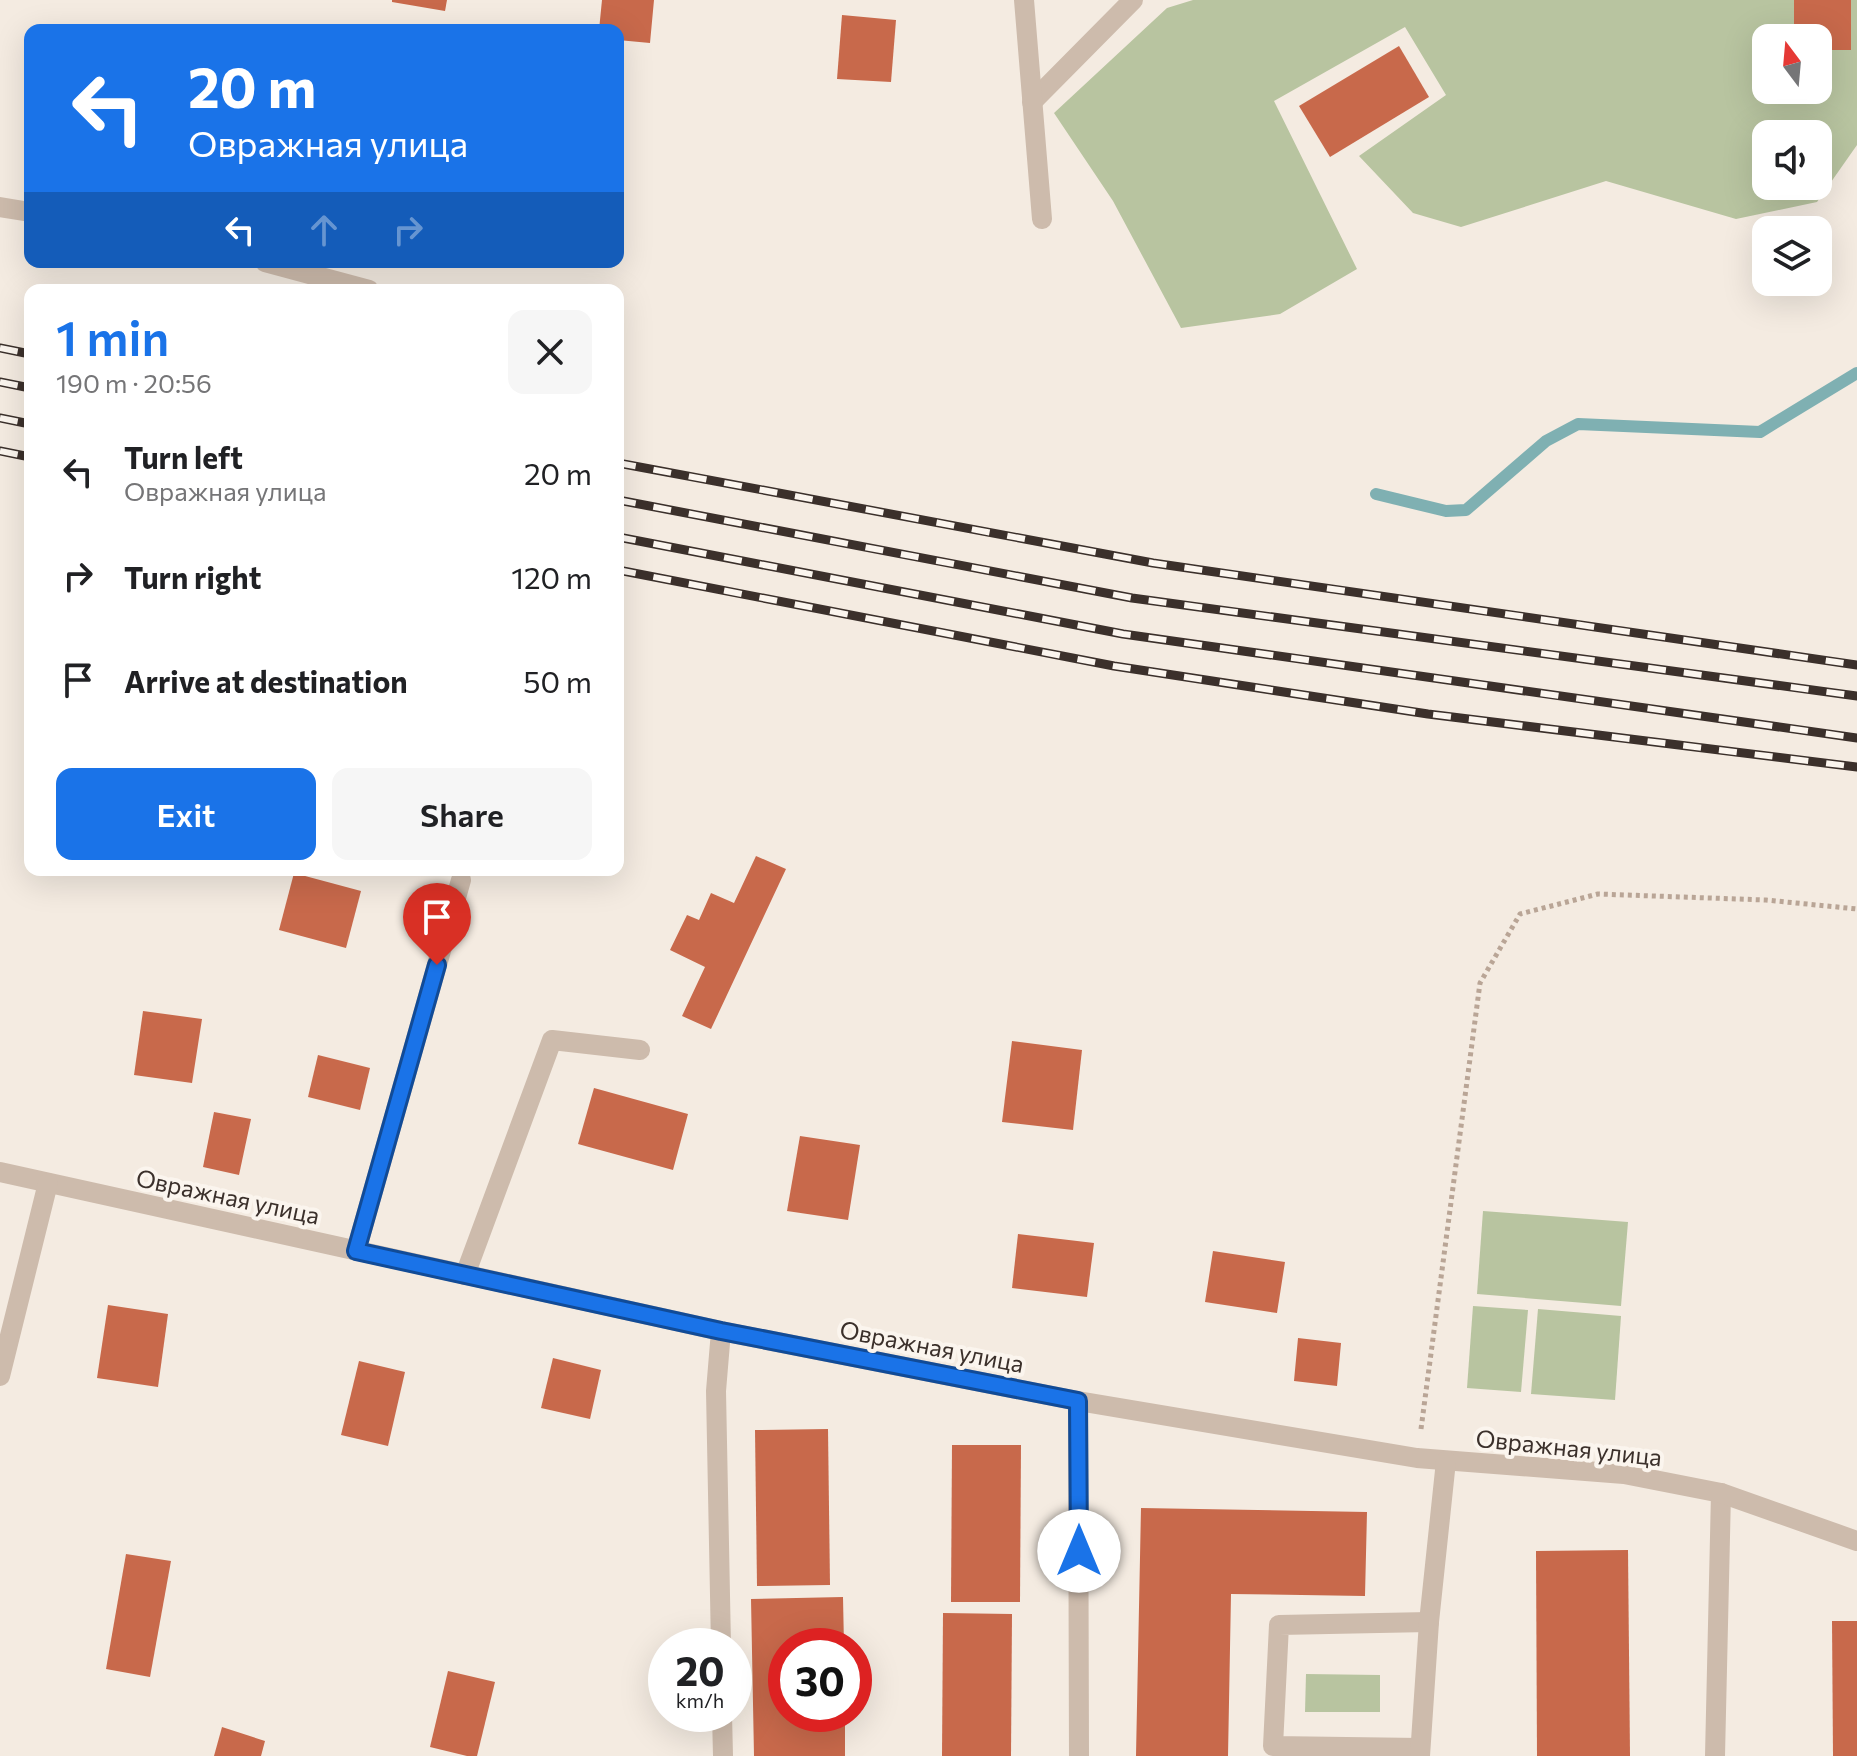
<!DOCTYPE html>
<html lang="en">
<head>
<meta charset="utf-8">
<style>
  :root { --surface:#fff; --page:#f6f6f6; --text:#202124; --muted:#757577; --accent:#1a73e8 }
  body { margin:0; font-family:Commissioner,sans-serif; background:var(--page); color:var(--text); height:100vh; display:flex; flex-direction:column; font-size:30px; white-space:nowrap }
  * { box-sizing:border-box; margin:0 }
  p { font-size:26px; color:var(--muted) }
  .icon { flex:none; width:44px; height:44px; fill:none; stroke:currentColor; stroke-width:2; stroke-linecap:round; stroke-linejoin:round }
  .map { position:relative; flex:1; overflow:hidden }
  .drawer { position:absolute; left:24px; top:284px; width:600px; height:592px; display:flex; flex-direction:column; background:var(--surface); border-radius:16px; box-shadow:0 8px 32px #0002 }
  .drawer>* { flex:none }
  .banner { position:absolute; left:24px; top:24px; width:600px; height:244px; border-radius:16px; box-shadow:0 8px 32px #0002; background:#1a73e8; color:#fff; overflow:hidden }
  .needle { width:52px; rotate:344deg }
  .tools { position:absolute; left:1752px; top:24px; display:grid; gap:16px }
  .tools a { display:grid; place-items:center; width:80px; height:80px; border-radius:16px; background:var(--surface); box-shadow:0 8px 32px #0002; font-size:40px }
  .speed { position:absolute; left:648px; top:1628px; display:flex; gap:16px; font-size:40px; font-weight:700; text-align:center }
  .speed>* { display:grid; place-content:center; width:104px; height:104px; border-radius:50%; background:var(--surface); box-shadow:0 8px 32px #0002; line-height:1 }
  .speed small { font-size:20px; font-weight:400 }
  .speed .limit { border:12px solid #d22; background:#fff; color:#111 }
  .pin { position:absolute; display:grid; place-items:center; width:68px; height:68px; color:#fff; margin:-82px -34px; border-radius:50% 50% 50% 0; rotate:-45deg; box-shadow:0 0 8px #0007 }
  .pin .icon { rotate:45deg }
  .me { position:absolute; width:88px; margin:-44px; rotate:0deg; stroke-linejoin:round; filter:drop-shadow(0 0 6px #0008) }
  .turn { display:flex; align-items:center; gap:28px; height:168px; padding:0 32px; font-size:36px }
  .turn .icon { width:104px; height:104px; stroke-width:2.5 }
  .turn b { display:block; font-size:56px; line-height:68px }
  .lanes { display:flex; align-items:center; height:76px; padding:0 32px; background:#0003; justify-content:center; gap:40px; direction:ltr }
  .lanes .off { opacity:.35 }
  .round { display:grid; place-items:center; flex:none; width:84px; height:84px; border-radius:16px; background:var(--page) }
  .summary { display:flex; align-items:center; justify-content:space-between; height:136px; padding:0 32px }
  h1 { font-size:48px; font-weight:600; line-height:60px; color:var(--accent) }
  .cta { display:flex; gap:16px; margin-top:auto; padding:16px 32px }
  .cta a { flex:1; height:92px; border-radius:16px; background:var(--accent); color:#fff; font-size:32px; font-weight:600; line-height:92px; text-align:center }
  .cta a+a { background:var(--page); color:var(--text) }
  ul { padding:0; list-style:none }
  li { display:flex; align-items:center; gap:24px; height:104px; padding:0 32px }
  li div { flex:1 }
  li b { display:block; font-size:30px }
  li em { font-style:normal }
  .map>svg:first-child { display:block }
  .green { fill:#b8c4a0; fill-rule:evenodd }
  .lines { fill:none; stroke-linecap:round; stroke-linejoin:round }
  .stream { stroke:#7fb0b2; stroke-width:12 }
  .building { fill:#c8694b }
  .path { stroke:#b9a596; stroke-width:5; stroke-dasharray:4 4; stroke-linecap:butt }
  .service { stroke:#cdbbac; stroke-width:20 }
  .minor { stroke:#cdbbac; stroke-width:20 }
  .rail-casing { stroke:#3b302b; stroke-width:9 }
  .rail { stroke:#fbf5ee; stroke-width:6; stroke-dasharray:18; stroke-linecap:butt }
  .route-casing { stroke:#114b97; stroke-width:20 }
  .route { stroke:#1a73e8; stroke-width:14 }
  .labels { text-anchor:middle; dominant-baseline:central; stroke-width:8; stroke-linejoin:round; paint-order:stroke }
  .street-label { font-size:24px; fill:#3b302b; stroke:#fbf5ee }
</style>
</head>
<body>
<div class="map">
<svg width="1857" height="1756" viewBox="0 0 1857 1756">
  <rect width="100%" height="100%" fill="#f4ebe1"/>
  <g class="green">
    <path d="M 1193,0 L 1857,0 L 1857,145 L 1817,202 L 1736,219 L 1606,181 L 1461,227 L 1413,213 L 1359,156 L 1446,95 L 1405,27 L 1274,101 L 1357,269 L 1280,314 L 1181,328 L 1113,201 L 1054,113 L 1167,8 ZM 1766,38 L 1818,38 L 1818,90 L 1766,90 ZM 1766,134 L 1818,134 L 1818,186 L 1766,186 Z"/>
    <polygon points="1483,1211 1628,1222 1621,1306 1477,1294"/>
    <polygon points="1473,1306 1528,1310 1521,1392 1467,1388"/>
    <polygon points="1538,1309 1621,1316 1615,1400 1531,1394"/>
    <polygon points="1306,1674 1380,1675 1380,1712 1305,1712"/>
  </g>
  <g class="lines">
    <polyline class="stream" points="1376,494 1446,511 1466,510 1546,441 1578,424 1760,432 1857,373"/>
  </g>
  <g class="building">
    <polygon points="392,0 447,0 445,11 392,2"/>
    <polygon points="602,0 654,0 650,43 618,40 618,30 599,30"/>
    <polygon points="1794,0 1851,0 1851,50 1818,50 1818,38 1794,38"/>
    <polygon points="842,15 896,20 891,82 837,79"/>
    <polygon points="1399,46 1429,97 1330,157 1299,106"/>
    <polygon points="756,856 786,869 711,1029 682,1016 705,967 670,950 687,915 699,920 711,893 734,903"/>
    <polygon points="294,873 361,891 346,948 279,930"/>
    <polygon points="143,1011 202,1019 192,1083 134,1075"/>
    <polygon points="1012,1041 1082,1050 1073,1130 1002,1122"/>
    <polygon points="318,1055 370,1068 360,1110 308,1097"/>
    <polygon points="594,1088 688,1114 673,1170 578,1144"/>
    <polygon points="214,1112 251,1119 239,1175 203,1167"/>
    <polygon points="800,1136 860,1145 848,1220 787,1211"/>
    <polygon points="1018,1234 1094,1243 1087,1297 1012,1288"/>
    <polygon points="1213,1251 1285,1262 1277,1313 1205,1302"/>
    <polygon points="108,1305 168,1314 158,1387 97,1378"/>
    <polygon points="1298,1338 1341,1343 1337,1386 1294,1381"/>
    <polygon points="553,1358 601,1370 590,1419 541,1408"/>
    <polygon points="359,1361 405,1372 388,1446 341,1435"/>
    <polygon points="828,1429 830,1585 757,1586 755,1430"/>
    <polygon points="952,1445 1021,1445 1020,1602 951,1602"/>
    <polygon points="1141,1508 1367,1512 1365,1596 1231,1594 1228,1756 1136,1756"/>
    <polygon points="1628,1550 1630,1756 1537,1756 1536,1551"/>
    <polygon points="126,1554 171,1561 150,1677 106,1669"/>
    <polygon points="843,1597 844,1646 786,1646 786,1714 845,1714 845,1756 754,1756 751,1599"/>
    <polygon points="943,1613 1012,1614 1011,1756 942,1756"/>
    <polygon points="1832,1621 1857,1621 1857,1756 1833,1756"/>
    <polygon points="448,1671 495,1682 477,1756 467,1756 430,1747"/>
    <polygon points="222,1727 265,1741 261,1756 214,1756"/>
  </g>
  <g class="lines">
    <polyline class="path" points="1421,1429 1480,983 1520,914 1598,894 1766,900 1857,909"/>
    <g class="service">
      <polyline points="1032,102 1133,0"/>
      <polyline points="0,207 30,212"/>
      <polyline points="265,262 369,290"/>
      <polyline points="356,1251 461,880"/>
      <polyline points="465,1275 552,1040 640,1050"/>
      <polyline points="1420,1748 1273,1746 1279,1625 1429,1622"/>
      <polyline points="1715,1756 1721,1493"/>
    </g>
    <g class="minor">
      <polyline points="1024,0 1042,219"/>
      <polyline points="0,1172 721,1331 1078,1401 1417,1458 1624,1474 1721,1493 1857,1541"/>
      <polyline points="0,1376 48,1183"/>
      <polyline points="1078,1401 1079,1756"/>
      <polyline points="721,1646 716,1391 721,1331"/>
      <polyline points="722,1714 723,1756"/>
      <polyline points="1420,1756 1429,1622 1446,1461"/>
    </g>
    <defs>
      <g id="rail">
        <polyline points="0,348 30,354"/>
        <polyline points="0,382 30,388"/>
        <polyline points="0,418 30,424"/>
        <polyline points="0,451 30,457"/>
        <polyline points="618,463 1153,563 1857,665"/>
        <polyline points="618,500 1132,598 1857,696"/>
        <polyline points="618,537 1123,634 1857,738"/>
        <polyline points="618,570 1114,666 1428,714 1857,767"/>
      </g>
    </defs>
    <use href="#rail" class="rail-casing"/>
    <use href="#rail" class="rail"/>
  </g>
  <g class="lines">
    <defs>
      <polyline id="route" points="437,965 356,1251 721,1331 1078,1401 1079,1551"/>
    </defs>
    <use href="#route" class="route-casing"/>
    <use href="#route" class="route"/>
  </g>
  <g class="labels">
    <g class="street-label">
      <text transform="translate(228 1196) rotate(12)">Овражная улица</text>
      <text transform="translate(932 1346) rotate(11)">Овражная улица</text>
      <text transform="translate(1569 1447) rotate(6)">Овражная улица</text>
    </g>
  </g>
</svg>
<div class="tools">
<a><svg class="needle" viewBox="-14 -14 28 28"><path d="M0-13l5 13h-10z" fill="#e53935"/><path d="M0 13l5-13h-10z" fill="#757577"/></svg></a>
<a><svg class="icon" aria-label="sound" viewBox="0 0 24 24"><path d="M4 9h4l5-4v14l-5-4H4zM17 9q2 3 0 6"/></svg></a>
<a><svg class="icon" aria-label="layers" viewBox="0 0 24 24"><path d="M12 4l9 5-9 5-9-5zM3 14l9 5 9-5"/></svg></a>
</div>
<div class="speed"><div>20<small>km/h</small></div><div class="limit">30</div></div>
<div class="pin" style="left:437px;top:965px;background:#d93025"><svg class="icon" aria-label="arrive" viewBox="0 0 24 24"><path d="M6 21V4h12l-3 4 3 4H6"/></svg></div>
<svg class="me" style="left:1079px;top:1551px" viewBox="-20 -20 40 40"><circle r="19" fill="#fff"/><path d="M0-13L10 11 0 6-10 11z" fill="#1a73e8"/></svg>
<div class="banner">
<div class="turn"><svg class="icon" aria-label="left" viewBox="0 0 24 24"><path d="M17 20v-9H6M10 6l-5 5 5 5"/></svg><div><b>20 m</b>Овражная улица</div></div>
<div class="lanes"><svg class="icon" aria-label="left" viewBox="0 0 24 24"><path d="M17 20v-9H6M10 6l-5 5 5 5"/></svg><svg class="icon off" aria-label="ahead" viewBox="0 0 24 24"><path d="M12 20V5M6 11l6-6 6 6"/></svg><svg class="icon off" aria-label="right" viewBox="0 0 24 24"><path d="M7 20v-9h11M14 6l5 5-5 5"/></svg></div>
</div>
<section class="drawer">
<div class="summary"><div><h1>1 min</h1><p>190 m · 20:56</p></div><a class="round"><svg class="icon" aria-label="close" viewBox="0 0 24 24"><path d="M6 6l12 12M18 6L6 18"/></svg></a></div>
<ul>
<li><svg class="icon" aria-label="left" viewBox="0 0 24 24"><path d="M17 20v-9H6M10 6l-5 5 5 5"/></svg><div><b>Turn left</b><p>Овражная улица</p></div><em>20 m</em></li>
<li><svg class="icon" aria-label="right" viewBox="0 0 24 24"><path d="M7 20v-9h11M14 6l5 5-5 5"/></svg><div><b>Turn right</b></div><em>120 m</em></li>
<li><svg class="icon" aria-label="arrive" viewBox="0 0 24 24"><path d="M6 21V4h12l-3 4 3 4H6"/></svg><div><b>Arrive at destination</b></div><em>50 m</em></li>
</ul>
<div class="cta"><a>Exit</a><a>Share</a></div>
</section>
</div>
</body>
</html>
